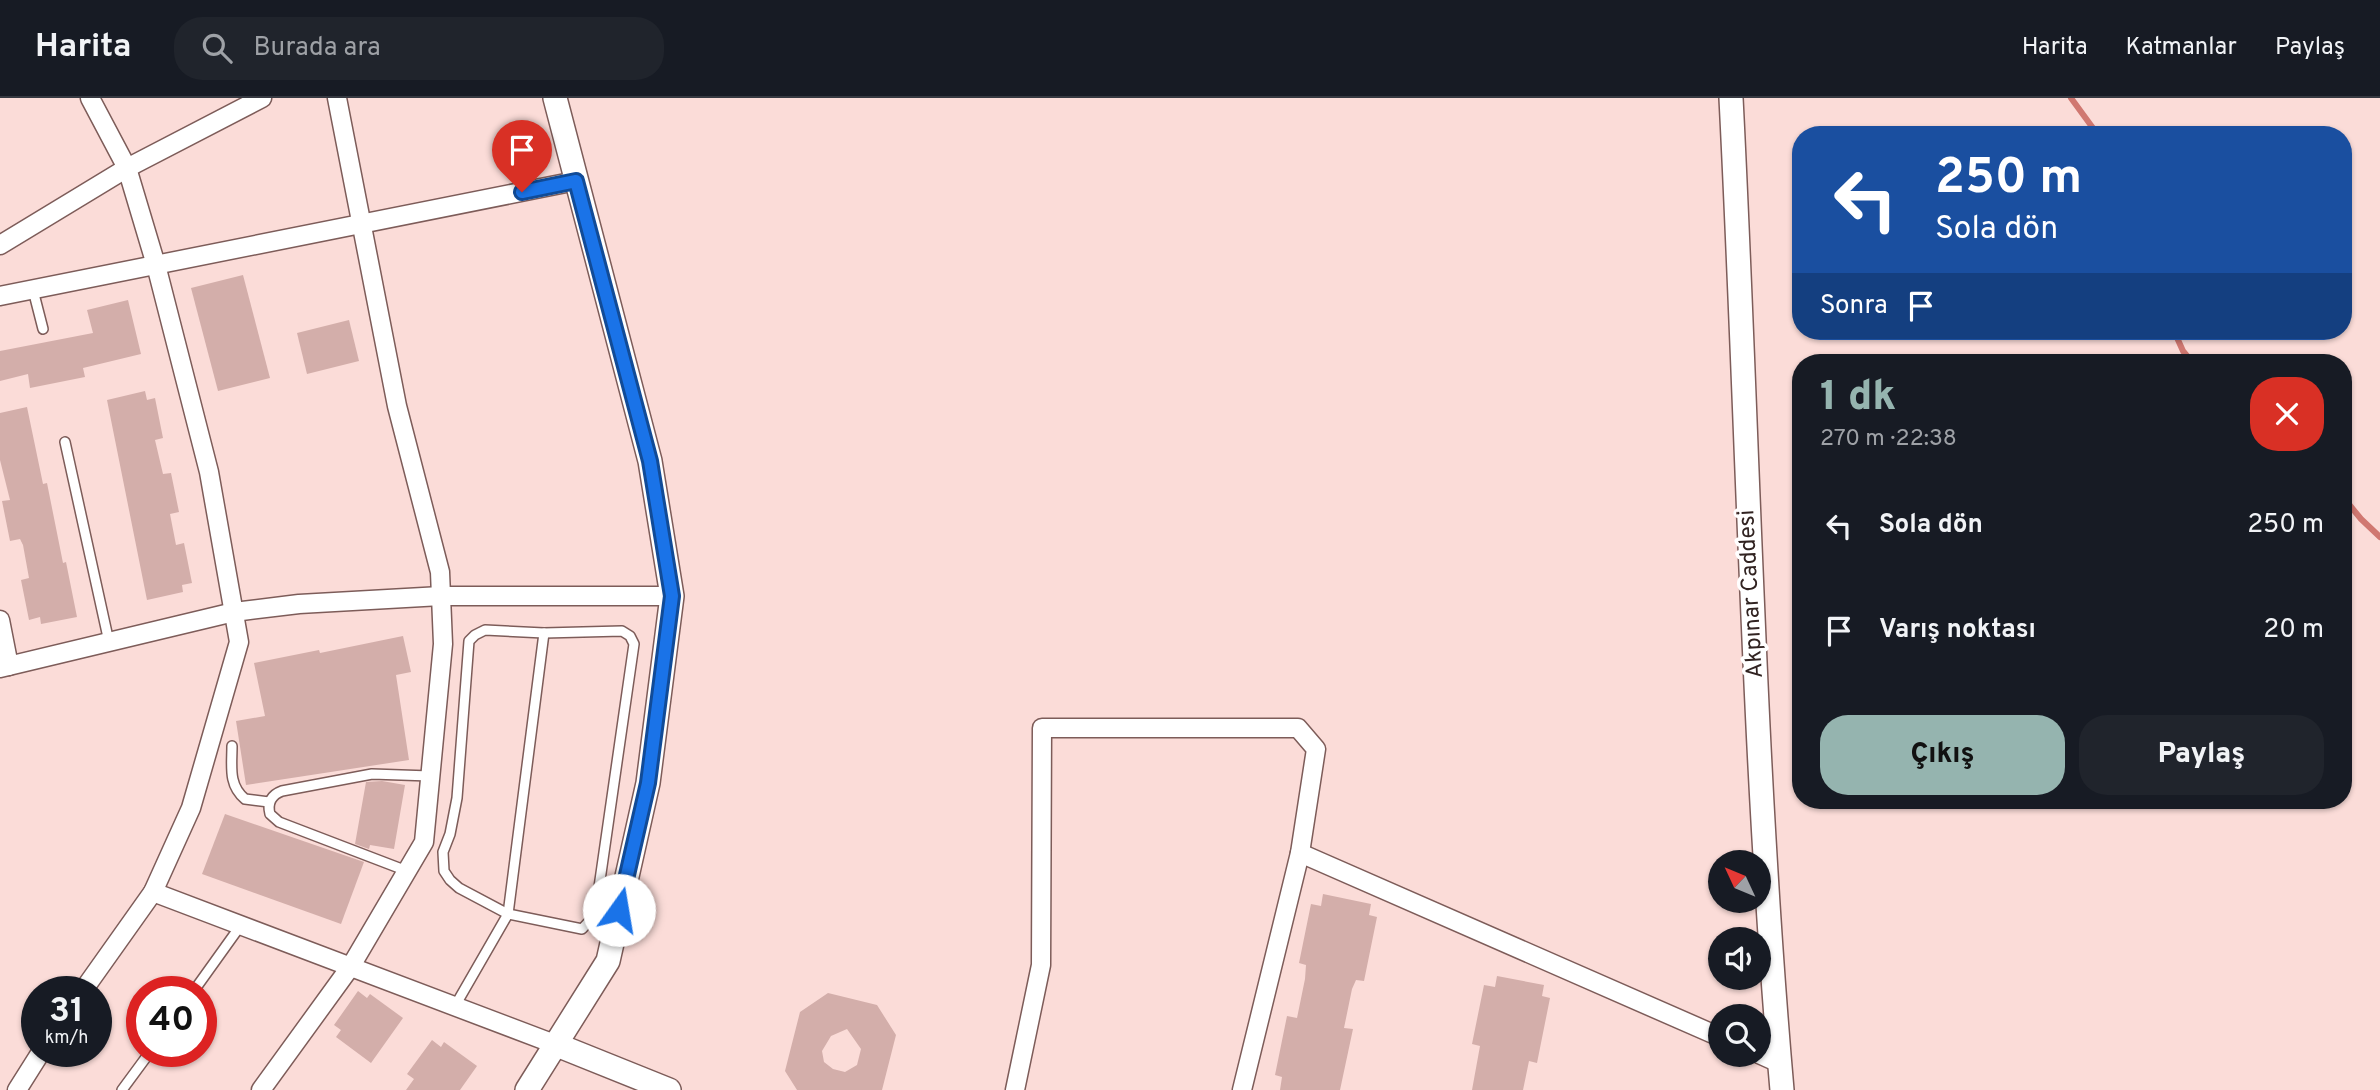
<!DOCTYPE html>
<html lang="tr">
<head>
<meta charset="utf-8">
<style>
  :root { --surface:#171b24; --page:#20242c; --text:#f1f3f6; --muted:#9ea1a6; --line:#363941; --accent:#95b4af }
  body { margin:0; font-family:Overpass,sans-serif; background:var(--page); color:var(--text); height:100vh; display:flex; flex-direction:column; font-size:26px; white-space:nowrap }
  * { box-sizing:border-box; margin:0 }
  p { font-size:23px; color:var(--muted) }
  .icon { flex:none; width:38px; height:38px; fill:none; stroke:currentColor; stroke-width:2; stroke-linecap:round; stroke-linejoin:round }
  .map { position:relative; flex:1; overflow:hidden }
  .side { position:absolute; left:1792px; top:256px; width:560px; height:455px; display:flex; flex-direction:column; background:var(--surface); border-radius:28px; box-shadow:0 2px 5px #0004 }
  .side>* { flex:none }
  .top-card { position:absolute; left:1792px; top:28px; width:560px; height:214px; border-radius:28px; box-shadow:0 2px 5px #0004; background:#1a4fa0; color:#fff; overflow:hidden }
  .needle { width:46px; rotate:314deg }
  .tools { position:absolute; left:1708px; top:752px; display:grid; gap:14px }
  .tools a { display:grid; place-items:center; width:63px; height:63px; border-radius:50%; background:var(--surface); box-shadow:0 2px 5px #0004; font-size:35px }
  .speed { position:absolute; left:21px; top:878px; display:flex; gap:14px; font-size:35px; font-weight:700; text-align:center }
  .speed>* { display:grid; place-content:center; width:91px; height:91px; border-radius:50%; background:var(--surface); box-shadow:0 2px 5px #0004; line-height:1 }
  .speed small { font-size:18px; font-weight:400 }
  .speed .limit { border:10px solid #d22; background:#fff; color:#111 }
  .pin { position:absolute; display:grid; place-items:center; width:60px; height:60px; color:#fff; margin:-72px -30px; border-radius:50% 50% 50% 0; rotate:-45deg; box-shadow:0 0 7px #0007 }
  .pin .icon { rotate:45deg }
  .me { position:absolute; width:77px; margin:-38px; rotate:13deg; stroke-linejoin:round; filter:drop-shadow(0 0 5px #0008) }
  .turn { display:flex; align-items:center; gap:24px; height:147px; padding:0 28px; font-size:32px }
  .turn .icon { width:91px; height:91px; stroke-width:2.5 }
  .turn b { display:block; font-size:49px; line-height:60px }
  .then { display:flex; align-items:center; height:66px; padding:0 28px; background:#0003; gap:14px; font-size:26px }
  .round { display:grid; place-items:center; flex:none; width:74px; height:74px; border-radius:28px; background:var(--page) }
  .overview { display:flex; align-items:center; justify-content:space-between; height:119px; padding:0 28px }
  h1 { font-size:42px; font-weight:800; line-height:52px; color:var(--accent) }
  .primary-button { display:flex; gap:14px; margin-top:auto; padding:14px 28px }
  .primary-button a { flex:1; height:80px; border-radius:28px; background:var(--accent); color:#111; font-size:28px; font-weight:800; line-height:80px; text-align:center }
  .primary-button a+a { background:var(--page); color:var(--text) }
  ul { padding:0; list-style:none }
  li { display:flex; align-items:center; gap:21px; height:105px; padding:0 28px }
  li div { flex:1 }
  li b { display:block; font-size:26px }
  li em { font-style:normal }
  header { display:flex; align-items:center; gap:42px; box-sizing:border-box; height:98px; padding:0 35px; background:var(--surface); border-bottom:2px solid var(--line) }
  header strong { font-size:33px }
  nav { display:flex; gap:38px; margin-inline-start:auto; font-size:24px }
  .search { width:490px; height:63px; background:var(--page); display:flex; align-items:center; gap:18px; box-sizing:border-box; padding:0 24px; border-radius:28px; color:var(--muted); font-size:26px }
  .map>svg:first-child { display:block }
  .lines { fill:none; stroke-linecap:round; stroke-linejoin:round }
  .stream { stroke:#d07871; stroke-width:6 }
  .building { fill:#d3aeaa; fill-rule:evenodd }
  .service-casing { stroke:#7d5c59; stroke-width:12 }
  .minor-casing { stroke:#7d5c59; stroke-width:21 }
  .tertiary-casing { stroke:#7d5c59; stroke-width:26 }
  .service { stroke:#fff; stroke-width:9 }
  .minor { stroke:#fff; stroke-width:18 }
  .tertiary { stroke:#fff; stroke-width:23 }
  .route-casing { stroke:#114b97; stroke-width:18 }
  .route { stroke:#1a73e8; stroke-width:12 }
  .labels { text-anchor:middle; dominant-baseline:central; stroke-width:7; stroke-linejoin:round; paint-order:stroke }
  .street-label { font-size:23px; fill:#312321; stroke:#fff }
</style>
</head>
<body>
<header>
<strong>Harita</strong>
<div class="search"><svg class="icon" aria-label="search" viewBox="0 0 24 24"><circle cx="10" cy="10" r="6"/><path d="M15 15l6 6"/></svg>Burada ara</div>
<nav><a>Harita</a><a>Katmanlar</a><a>Paylaş</a></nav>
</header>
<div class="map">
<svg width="2380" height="992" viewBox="0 0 2380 992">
  <rect width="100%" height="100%" fill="#fbdcd8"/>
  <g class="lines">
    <g class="stream">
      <polyline points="2071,0 2098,37"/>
      <polyline points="2174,233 2183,253 2192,264"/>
      <polyline points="2343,399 2361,421 2380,439"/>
    </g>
  </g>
  <g class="building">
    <polygon points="243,177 270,280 218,293 191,190"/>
    <polygon points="128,202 141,256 83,270 85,279 30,290 28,276 0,283 0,253 93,235 87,212"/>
    <polygon points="349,222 359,263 307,276 297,235"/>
    <polygon points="145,293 147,302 155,300 163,340 155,342 163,376 171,375 179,414 170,416 176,447 184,445 192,485 182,487 183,494 147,502 107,302"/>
    <polygon points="27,309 43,386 47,385 63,465 66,464 77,519 41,526 40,519 29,522 21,482 29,480 23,447 20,441 10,443 2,403 10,402 0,362 0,315"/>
    <polygon points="403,538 411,574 396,577 409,662 246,687 236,623 265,618 254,565 319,552 320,555"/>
    <polygon points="382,683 405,687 394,751 370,747 369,751 355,746 366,684"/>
    <polygon points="225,716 364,764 341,826 202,776"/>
    <polygon points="1323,796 1371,806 1369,817 1377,819 1364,883 1356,882 1352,891 1344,930 1353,931 1340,992 1280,992 1282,979 1275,977 1287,918 1297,920 1305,881 1306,867 1299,865 1311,806 1321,808"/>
    <polygon points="1497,878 1544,887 1542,898 1550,900 1537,965 1529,963 1523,992 1472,992 1480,948 1472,946 1484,887 1495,889"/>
    <polygon points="358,893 367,900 370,896 403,920 371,965 336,939 341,932 334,927"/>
    <path d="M 828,895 L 877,907 L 896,937 L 882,992 L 797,992 L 785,973 L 800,914 ZM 847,931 L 861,951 L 857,967 L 845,974 L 833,971 L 824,964 L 822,953 L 831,938 Z"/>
    <polygon points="432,942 441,949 444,944 477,968 460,992 406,992 414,981 407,976"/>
  </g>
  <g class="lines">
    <defs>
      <g id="service">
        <polyline points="33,192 43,231"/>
        <polyline points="65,344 109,544"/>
        <polygon points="485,532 544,535 622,533 630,538 634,546 595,817 582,831 508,816 459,790 450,782 444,773 443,754 450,736 457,700 469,543 475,537"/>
        <path d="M 232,648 C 232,668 228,687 245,701 L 269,704"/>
        <path d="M 407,773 L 279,724 L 270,716 C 267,705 271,697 282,693 L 372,676 L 430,678"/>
        <polyline points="193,894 241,827"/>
        <polyline points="455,908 508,816 544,535"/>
        <polyline points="122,992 150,954"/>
      </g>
      <g id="minor">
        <polyline points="0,147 127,70 262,0"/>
        <polyline points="0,198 576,83"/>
        <polyline points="0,522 9,568"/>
        <polyline points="0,570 234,514 299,506 441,498 672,498"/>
        <polyline points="1300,755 1720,939"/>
        <polyline points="153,794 557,947"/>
        <polyline points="82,894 153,794 191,710 239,544 209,374 156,167 127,70 90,0"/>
        <polyline points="1759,956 1779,965"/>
        <polyline points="17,992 41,954"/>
        <polyline points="261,992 351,868 424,744 443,546 440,474 397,308 337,0"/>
        <polyline points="1015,992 1041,867 1042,630 1298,630 1316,651 1300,755 1242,992"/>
      </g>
      <g id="tertiary">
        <path d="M 1731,0 C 1748,331 1753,662 1782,992"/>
        <polyline points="557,947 669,992"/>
        <polyline points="527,992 608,863 648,685 672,498 650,363 555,0"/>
      </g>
    </defs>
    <use href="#service" class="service-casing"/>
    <use href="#minor" class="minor-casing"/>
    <use href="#tertiary" class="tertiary-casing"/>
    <use href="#service" class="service"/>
    <use href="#minor" class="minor"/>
    <use href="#tertiary" class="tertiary"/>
  </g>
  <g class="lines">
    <defs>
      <polyline id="route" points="522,94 576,83 650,363 672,498 648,685 619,812"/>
    </defs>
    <use href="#route" class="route-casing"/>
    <use href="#route" class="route"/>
  </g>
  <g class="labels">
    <g class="street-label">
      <text transform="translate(1752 496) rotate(-93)">Akpınar Caddesi</text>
    </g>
  </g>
</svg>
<div class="tools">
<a><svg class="needle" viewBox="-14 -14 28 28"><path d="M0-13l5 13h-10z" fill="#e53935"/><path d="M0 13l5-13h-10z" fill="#9ea1a6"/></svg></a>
<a><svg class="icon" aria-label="sound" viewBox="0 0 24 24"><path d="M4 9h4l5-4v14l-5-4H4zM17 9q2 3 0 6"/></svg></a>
<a><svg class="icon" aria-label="search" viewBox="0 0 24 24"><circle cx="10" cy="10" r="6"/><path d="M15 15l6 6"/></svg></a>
</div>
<div class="speed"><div>31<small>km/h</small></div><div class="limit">40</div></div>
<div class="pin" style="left:522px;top:94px;background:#d93025"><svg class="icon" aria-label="arrive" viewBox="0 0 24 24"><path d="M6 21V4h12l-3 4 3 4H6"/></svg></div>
<svg class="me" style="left:619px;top:812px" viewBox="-20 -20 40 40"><circle r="19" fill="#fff"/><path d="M0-13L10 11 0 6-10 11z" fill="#1a73e8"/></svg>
<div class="top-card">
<div class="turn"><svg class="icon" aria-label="left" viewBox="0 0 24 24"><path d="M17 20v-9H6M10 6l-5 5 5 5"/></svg><div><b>250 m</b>Sola dön</div></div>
<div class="then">Sonra<svg class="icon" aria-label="arrive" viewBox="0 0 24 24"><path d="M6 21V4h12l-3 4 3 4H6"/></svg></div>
</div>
<section class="side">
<div class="overview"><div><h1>1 dk</h1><p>270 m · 22:38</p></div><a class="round" style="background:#d93025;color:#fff"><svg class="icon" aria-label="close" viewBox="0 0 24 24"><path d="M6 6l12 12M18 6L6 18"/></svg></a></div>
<ul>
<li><svg class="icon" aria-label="left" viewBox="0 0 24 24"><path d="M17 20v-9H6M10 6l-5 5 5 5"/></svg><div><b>Sola dön</b></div><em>250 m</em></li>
<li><svg class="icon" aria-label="arrive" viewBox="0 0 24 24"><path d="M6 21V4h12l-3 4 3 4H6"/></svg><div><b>Varış noktası</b></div><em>20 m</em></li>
</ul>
<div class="primary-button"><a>Çıkış</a><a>Paylaş</a></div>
</section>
</div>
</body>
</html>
